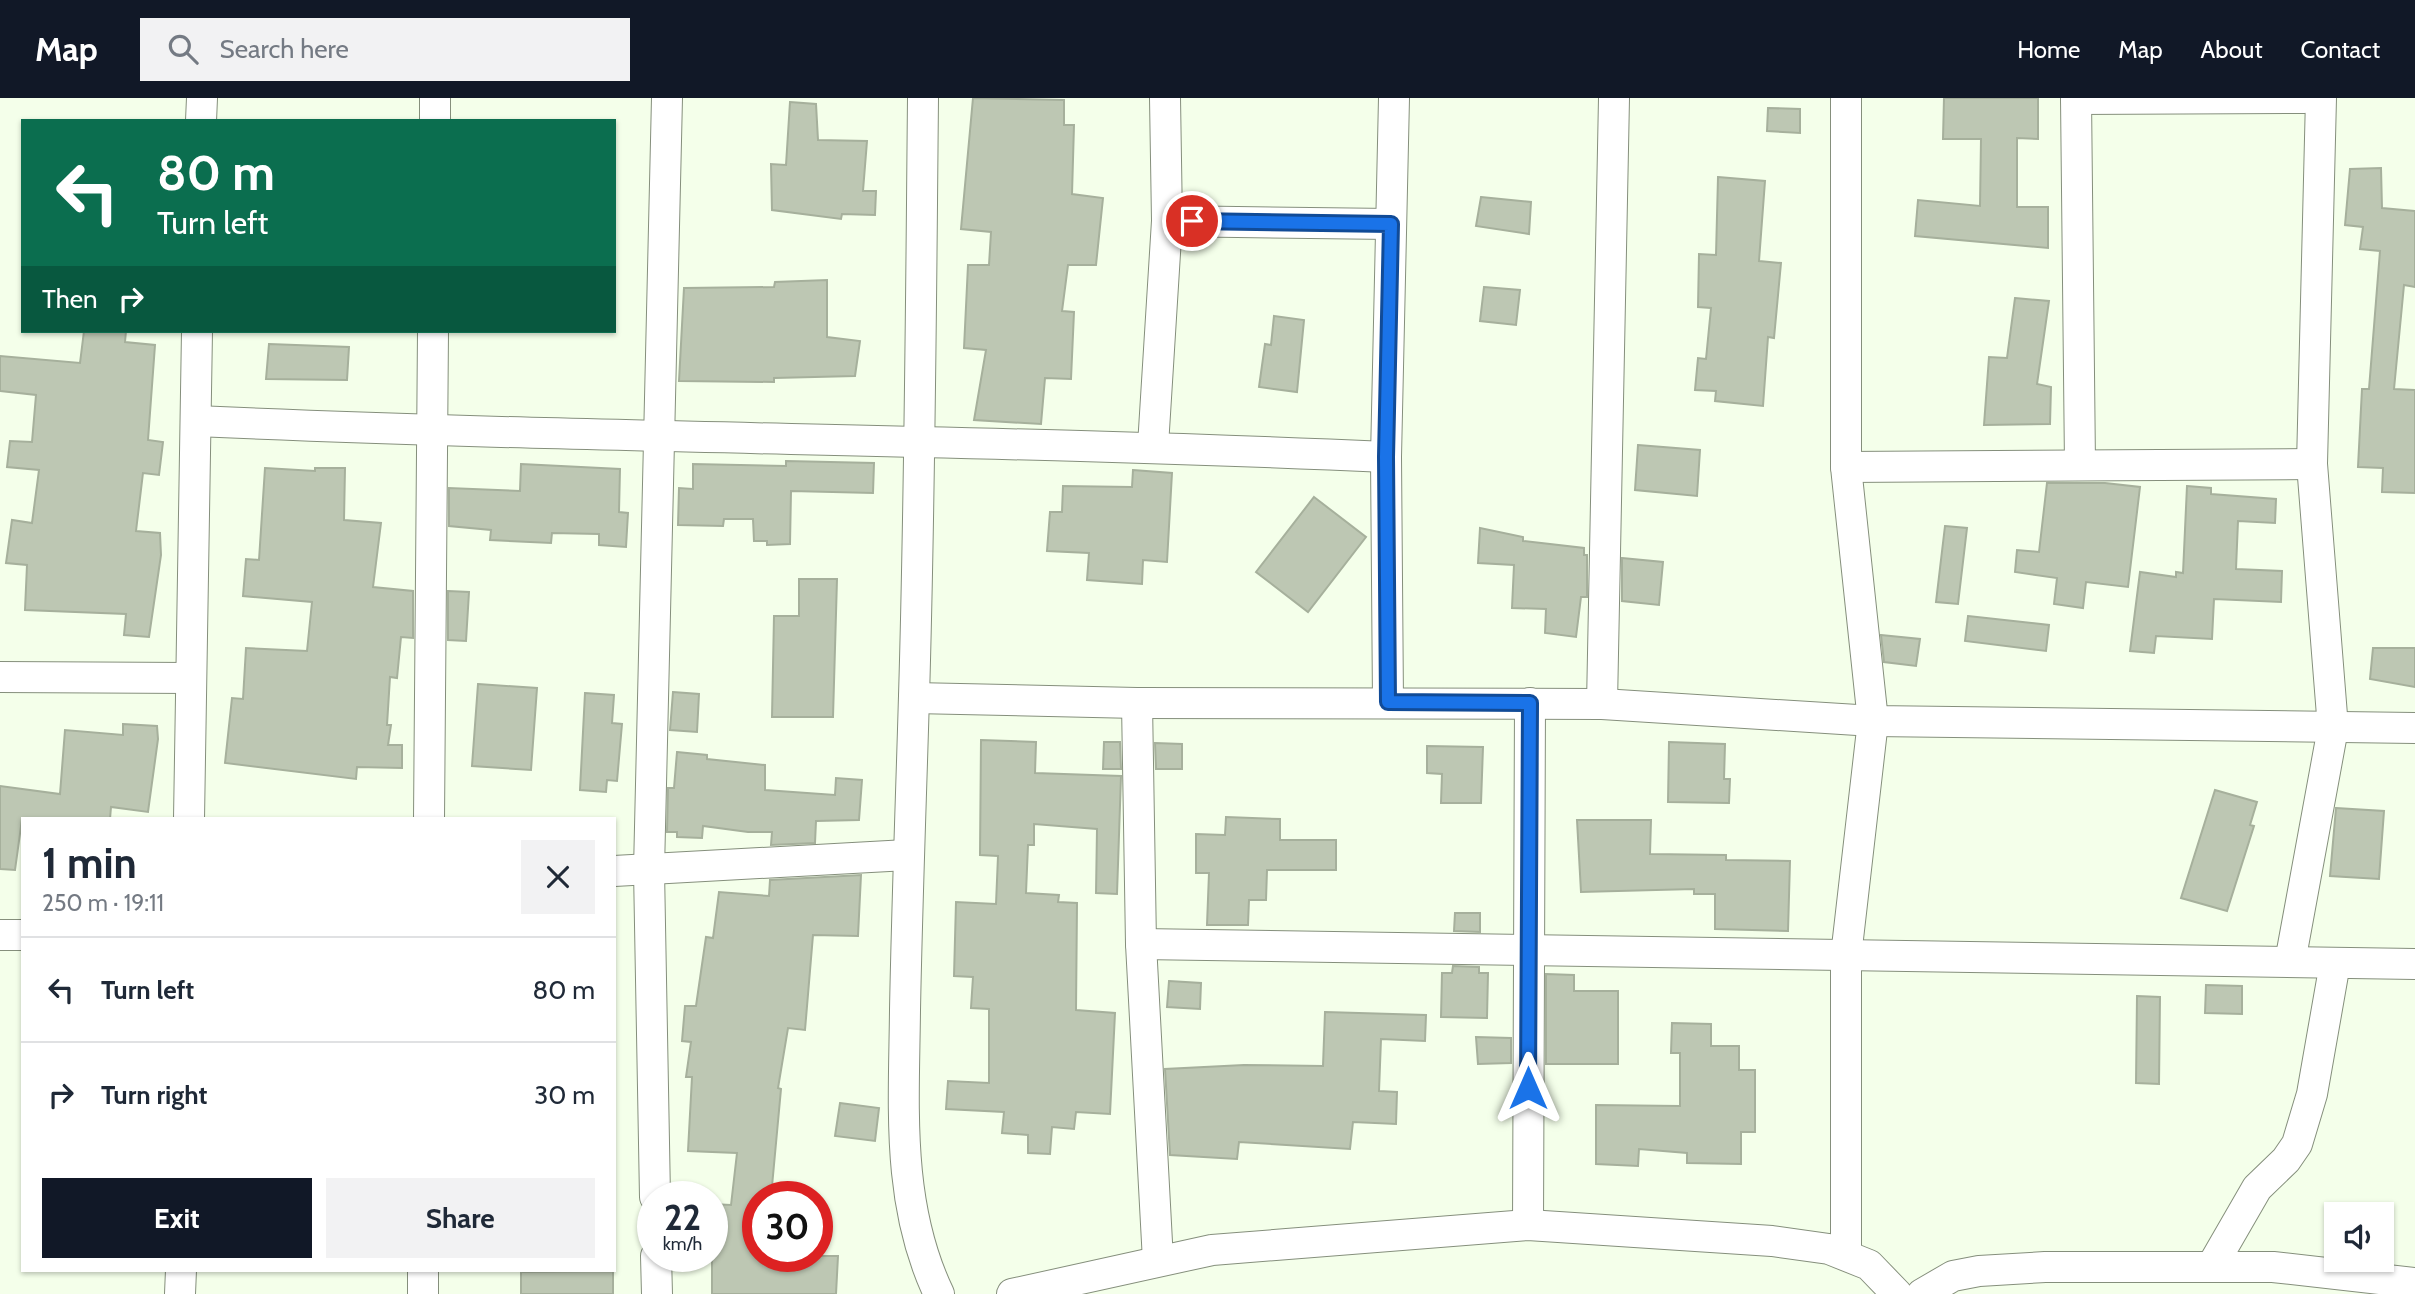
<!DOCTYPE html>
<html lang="en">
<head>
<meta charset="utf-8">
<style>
  :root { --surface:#fff; --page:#f2f2f3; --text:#1f2937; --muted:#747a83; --line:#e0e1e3; --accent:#111827 }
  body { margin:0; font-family:Cabin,sans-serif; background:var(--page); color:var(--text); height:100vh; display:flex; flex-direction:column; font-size:26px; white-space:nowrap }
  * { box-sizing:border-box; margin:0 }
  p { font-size:23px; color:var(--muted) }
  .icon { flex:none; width:38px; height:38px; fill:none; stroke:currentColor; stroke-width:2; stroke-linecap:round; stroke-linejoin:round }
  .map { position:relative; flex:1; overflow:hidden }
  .drawer { position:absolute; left:21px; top:719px; width:595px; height:455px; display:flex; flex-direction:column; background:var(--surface); border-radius:0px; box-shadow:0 2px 5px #0004 }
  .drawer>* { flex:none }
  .guide { position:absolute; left:21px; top:21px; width:595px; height:214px; border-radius:0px; box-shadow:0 2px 5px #0004; background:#0b6e4f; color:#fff; overflow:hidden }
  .fabs { position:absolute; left:2324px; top:1104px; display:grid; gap:14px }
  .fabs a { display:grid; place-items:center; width:70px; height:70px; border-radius:0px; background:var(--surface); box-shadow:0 2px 5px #0004; font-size:35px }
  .speed { position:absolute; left:637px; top:1083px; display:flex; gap:14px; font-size:35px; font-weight:700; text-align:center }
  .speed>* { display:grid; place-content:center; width:91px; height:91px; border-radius:50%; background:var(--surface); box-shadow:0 2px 5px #0004; line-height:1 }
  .speed small { font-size:18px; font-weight:400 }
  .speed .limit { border:10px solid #d22; background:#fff; color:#111 }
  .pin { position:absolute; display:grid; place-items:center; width:60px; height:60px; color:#fff; margin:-30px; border:4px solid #fff; border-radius:50%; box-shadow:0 2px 7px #0007 }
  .me { position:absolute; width:77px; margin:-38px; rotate:0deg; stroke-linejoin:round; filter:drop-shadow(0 0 5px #0008) }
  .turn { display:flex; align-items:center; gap:24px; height:147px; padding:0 21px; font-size:32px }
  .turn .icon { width:91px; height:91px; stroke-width:2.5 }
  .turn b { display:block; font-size:49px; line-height:60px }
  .then { display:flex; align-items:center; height:66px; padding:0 21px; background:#0003; gap:14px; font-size:26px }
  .round { display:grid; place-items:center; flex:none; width:74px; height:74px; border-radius:0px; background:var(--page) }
  .head { display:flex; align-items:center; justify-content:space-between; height:119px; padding:0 21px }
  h1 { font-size:42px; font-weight:800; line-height:52px }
  .primary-button { display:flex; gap:14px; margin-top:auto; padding:14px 21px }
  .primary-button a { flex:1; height:80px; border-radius:0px; background:var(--accent); color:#fff; font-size:28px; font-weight:800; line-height:80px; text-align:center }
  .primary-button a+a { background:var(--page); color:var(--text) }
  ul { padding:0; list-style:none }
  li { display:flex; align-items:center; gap:21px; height:105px; padding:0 21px; border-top:2px solid var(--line) }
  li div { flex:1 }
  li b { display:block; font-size:26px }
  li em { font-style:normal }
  header { display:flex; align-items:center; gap:42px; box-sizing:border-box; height:98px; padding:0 35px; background:var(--accent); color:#fff }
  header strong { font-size:33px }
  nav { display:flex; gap:38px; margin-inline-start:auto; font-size:24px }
  .search { width:490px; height:63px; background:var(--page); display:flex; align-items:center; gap:18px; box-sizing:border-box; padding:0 24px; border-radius:0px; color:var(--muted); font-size:26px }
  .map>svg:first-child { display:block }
  .building { fill:#bdc7b3; stroke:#a6b09c; stroke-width:2 }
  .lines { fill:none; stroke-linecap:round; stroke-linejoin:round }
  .minor-casing { stroke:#858f7c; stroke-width:32 }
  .minor { stroke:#fff; stroke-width:30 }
  .route-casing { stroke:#114b97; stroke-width:18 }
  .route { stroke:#1a73e8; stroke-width:12 }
</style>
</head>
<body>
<header>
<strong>Map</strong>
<div class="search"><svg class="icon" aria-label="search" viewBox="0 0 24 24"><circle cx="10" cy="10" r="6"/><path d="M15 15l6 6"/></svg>Search here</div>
<nav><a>Home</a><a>Map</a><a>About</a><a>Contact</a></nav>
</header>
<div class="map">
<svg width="2415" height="1196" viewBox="0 0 2415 1196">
  <rect width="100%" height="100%" fill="#f4ffea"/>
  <g class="building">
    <polygon points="973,0 1064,2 1064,27 1074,27 1072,96 1103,100 1096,167 1068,167 1062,213 1074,214 1071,281 1045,280 1041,326 974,322 986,252 964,250 968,167 989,167 991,134 961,131"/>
    <polygon points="1944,0 2038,0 2038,41 2017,40 2017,109 2048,109 2048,150 1915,138 1918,102 1980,108 1981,41 1943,41"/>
    <polygon points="790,4 816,6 818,42 867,43 863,93 876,93 875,117 842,116 841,121 772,112 771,66 786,67"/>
    <polygon points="1768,10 1800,11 1800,35 1767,33"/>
    <polygon points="2381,70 2382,110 2415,113 2415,189 2404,187 2394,291 2415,292 2415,395 2382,394 2383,370 2358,369 2362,291 2369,291 2380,153 2360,151 2363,129 2345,127 2350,71"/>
    <polygon points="1718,79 1765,83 1759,163 1781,165 1774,240 1768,239 1763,308 1715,303 1716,293 1695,292 1698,260 1706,261 1711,210 1698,209 1699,156 1716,157"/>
    <polygon points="1481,99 1531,104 1529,136 1476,128"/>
    <polygon points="827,182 827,239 860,243 855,278 774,280 774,284 679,283 684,190 774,189 775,184"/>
    <polygon points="1484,189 1520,192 1516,227 1480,223"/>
    <polygon points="2015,200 2049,203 2037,286 2051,289 2050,326 1984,327 1989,259 2007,260"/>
    <polygon points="1274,218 1304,222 1297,294 1259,289 1265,246 1271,247"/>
    <polygon points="84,233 126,233 125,244 155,247 148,342 163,344 159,377 143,375 136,433 160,435 161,457 149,539 124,537 126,516 25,512 27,467 6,465 12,422 32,425 39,372 7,369 10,343 32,344 36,297 0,293 0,258 80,265"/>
    <polygon points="269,246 349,249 347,282 266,281"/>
    <polygon points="1638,347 1700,352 1697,398 1635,392"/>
    <polygon points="786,363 874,365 873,395 791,393 790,446 767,447 767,443 754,443 753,421 724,421 723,428 678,427 679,390 693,391 693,366 786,368"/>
    <polygon points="521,366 620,371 619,414 628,415 626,449 599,447 599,436 552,435 551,445 490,442 491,432 449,428 449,390 520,393"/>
    <polygon points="265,370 315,373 315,370 345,370 344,422 381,425 373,489 413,493 413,540 401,539 397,580 390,579 387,627 391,627 388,647 402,647 402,670 357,669 356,681 225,665 232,600 243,601 246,550 307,553 312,504 243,498 246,461 259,462"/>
    <polygon points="1133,372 1172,375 1167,464 1143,462 1142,486 1087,482 1089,455 1047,453 1050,414 1062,414 1063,388 1132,389"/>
    <polygon points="2047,385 2105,385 2140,389 2128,489 2086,484 2083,510 2054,506 2057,480 2015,474 2017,452 2039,454"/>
    <polygon points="2187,388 2211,390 2211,396 2276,401 2275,425 2238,423 2236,471 2282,473 2281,504 2214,501 2212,541 2156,538 2154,555 2130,553 2140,474 2176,479 2176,474 2183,475"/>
    <polygon points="1314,399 1366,439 1308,514 1256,474"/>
    <polygon points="1945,428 1967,430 1958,506 1936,504"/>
    <polygon points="1480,430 1523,439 1523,443 1584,450 1584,457 1587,457 1587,499 1581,499 1576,539 1545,535 1546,511 1512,510 1514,467 1478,465"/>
    <polygon points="1622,460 1663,464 1659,507 1622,503"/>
    <polygon points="799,481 837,481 833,619 772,619 774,518 799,518"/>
    <polygon points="448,493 469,494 466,543 448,542"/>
    <polygon points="1968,518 2049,527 2046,553 1965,543"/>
    <polygon points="1881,537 1920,541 1916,568 1884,564"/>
    <polygon points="2373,550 2415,550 2415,589 2370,581"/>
    <polygon points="478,586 537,590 531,672 472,668"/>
    <polygon points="673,594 699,596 697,634 670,632"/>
    <polygon points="585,595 614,597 612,625 622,626 617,683 607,682 606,694 580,692"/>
    <polygon points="123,626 157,628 158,641 148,714 111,709 110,721 22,721 15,772 0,771 0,688 60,696 65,632 123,637"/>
    <polygon points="981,642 1036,644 1035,675 1121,678 1117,796 1096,795 1097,731 1034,726 1034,747 1028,747 1026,795 1059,797 1058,804 1077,805 1076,912 1115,915 1110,1016 1076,1014 1074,1031 1052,1029 1050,1056 1028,1055 1028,1037 1002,1035 1004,1014 946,1011 948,983 989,985 989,911 971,910 973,879 954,878 956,804 996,806 998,758 980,757"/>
    <polygon points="1104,644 1120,644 1121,671 1103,671"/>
    <polygon points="1669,644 1725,646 1724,681 1730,681 1729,705 1668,704"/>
    <polygon points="1155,645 1182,646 1182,671 1156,671"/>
    <polygon points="1427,648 1483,649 1481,705 1441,705 1442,676 1427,675"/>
    <polygon points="677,654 707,657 707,661 765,667 765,692 835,697 836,680 862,682 859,722 816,723 815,745 771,747 772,734 748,734 703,728 702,740 677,739 677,734 667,734 668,690 674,690"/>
    <polygon points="2215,692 2257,704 2250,727 2254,728 2227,813 2181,800"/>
    <polygon points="2336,710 2384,713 2379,781 2330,778"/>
    <polygon points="1226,719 1280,721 1280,742 1336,742 1336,772 1267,772 1266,802 1249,802 1248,827 1207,827 1209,775 1196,775 1196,736 1225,737"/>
    <polygon points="1577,722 1651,722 1650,756 1726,757 1726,762 1790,763 1788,833 1715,831 1715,796 1694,796 1694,791 1581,794"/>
    <polygon points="861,777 858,838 813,837 805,932 788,930 778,990 781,991 771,1099 758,1099 758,1158 838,1158 836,1196 712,1196 712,1106 731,1107 737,1055 688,1053 692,979 686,979 691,944 682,943 685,908 696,908 706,839 713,840 719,794 769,798 770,782"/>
    <polygon points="1455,815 1480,815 1480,834 1454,833"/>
    <polygon points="1453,868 1479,869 1479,875 1488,875 1487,920 1441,919 1442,875 1452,875"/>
    <polygon points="1546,876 1574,877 1574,893 1618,893 1618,966 1546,966"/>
    <polygon points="1169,883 1201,885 1200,911 1167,909"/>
    <polygon points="2206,887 2242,888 2242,916 2205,915"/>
    <polygon points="2137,898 2160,899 2159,986 2136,985"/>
    <polygon points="1325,914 1426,917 1425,943 1381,941 1379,993 1397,994 1396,1026 1353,1024 1350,1051 1239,1044 1237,1061 1170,1057 1165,971 1244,967 1323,968"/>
    <polygon points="1672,925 1711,926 1711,948 1739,948 1739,972 1755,972 1755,1034 1741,1034 1741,1066 1687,1065 1687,1055 1639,1051 1638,1068 1596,1066 1596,1007 1680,1008 1680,955 1671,955"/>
    <polygon points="1476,939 1511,940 1511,965 1478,966"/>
    <polygon points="840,1005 879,1010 875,1043 835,1038"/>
    <polygon points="613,1173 613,1196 521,1196 521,1174"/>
  </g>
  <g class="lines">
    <defs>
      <g id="minor">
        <path d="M 923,0 C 921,199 920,399 914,598 C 911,702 907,807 905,912 C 904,1009 896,1106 939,1196"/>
        <polyline points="1846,0 1846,369 1873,623 1846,858 1846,1155"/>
        <polyline points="2076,0 2080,367"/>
        <polyline points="2076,1 2304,0"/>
        <polyline points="201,23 202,0"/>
        <polyline points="435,23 435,0"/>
        <polyline points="1167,123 1391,126"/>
        <path d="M 196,323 C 592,341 990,341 1386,359"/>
        <polyline points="1153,348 1167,123 1165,0"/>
        <polyline points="1846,369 2312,366"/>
        <polyline points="0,579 191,580"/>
        <polyline points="914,600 1137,605 1602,606 1873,623 2415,630"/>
        <polyline points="1388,604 1386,359 1394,0"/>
        <polyline points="1137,605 1141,846 1158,1163"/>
        <polyline points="1602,606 1614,0"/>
        <polyline points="189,721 197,233"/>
        <polyline points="429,721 433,233"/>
        <polyline points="614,773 907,757"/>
        <polyline points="0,837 23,837"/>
        <polyline points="1141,846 2415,866"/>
        <polyline points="2290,864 2333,630 2312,366 2321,0"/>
        <polyline points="655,1099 649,772 667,0"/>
        <polyline points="1528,1127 1530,605"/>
        <polyline points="656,1158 657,1196"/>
        <polyline points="2212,1168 2257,1090 2286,1062 2297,1046 2312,996 2335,865"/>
        <polyline points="180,1196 181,1172"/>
        <polyline points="423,1196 423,1172"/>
        <polyline points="1012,1196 1212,1152 1528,1127 1772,1143 1829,1151 1869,1167 1897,1196"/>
        <polyline points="1922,1196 1953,1178 1979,1173 2045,1169 2273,1169 2415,1185"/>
      </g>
    </defs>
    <use href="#minor" class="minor-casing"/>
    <use href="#minor" class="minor"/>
  </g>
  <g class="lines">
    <defs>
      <polyline id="route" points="1192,123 1391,126 1386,359 1388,604 1530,605 1528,990"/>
    </defs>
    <use href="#route" class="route-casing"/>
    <use href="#route" class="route"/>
  </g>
</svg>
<div class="fabs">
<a><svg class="icon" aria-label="sound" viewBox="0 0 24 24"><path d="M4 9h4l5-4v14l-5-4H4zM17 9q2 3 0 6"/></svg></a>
</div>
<div class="speed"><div>22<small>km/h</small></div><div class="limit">30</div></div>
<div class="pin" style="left:1192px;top:123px;background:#d93025"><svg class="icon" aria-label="arrive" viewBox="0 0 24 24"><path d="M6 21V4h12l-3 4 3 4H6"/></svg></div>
<svg class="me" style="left:1528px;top:990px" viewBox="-20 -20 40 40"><path d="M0-17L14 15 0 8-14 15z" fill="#1a73e8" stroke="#fff" stroke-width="4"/></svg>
<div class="guide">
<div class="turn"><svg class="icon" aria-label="left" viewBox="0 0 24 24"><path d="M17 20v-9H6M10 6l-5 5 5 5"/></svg><div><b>80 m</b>Turn left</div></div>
<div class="then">Then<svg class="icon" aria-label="right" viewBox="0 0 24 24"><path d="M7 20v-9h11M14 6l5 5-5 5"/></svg></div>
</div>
<section class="drawer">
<div class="head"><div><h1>1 min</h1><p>250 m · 19:11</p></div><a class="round"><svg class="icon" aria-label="close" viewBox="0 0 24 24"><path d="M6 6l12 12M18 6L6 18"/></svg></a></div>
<ul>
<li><svg class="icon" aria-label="left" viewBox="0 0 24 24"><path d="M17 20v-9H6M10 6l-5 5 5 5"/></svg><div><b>Turn left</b></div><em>80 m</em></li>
<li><svg class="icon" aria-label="right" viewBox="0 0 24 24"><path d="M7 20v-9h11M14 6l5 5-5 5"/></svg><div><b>Turn right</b></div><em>30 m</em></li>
</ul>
<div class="primary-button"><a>Exit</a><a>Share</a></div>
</section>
</div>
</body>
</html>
